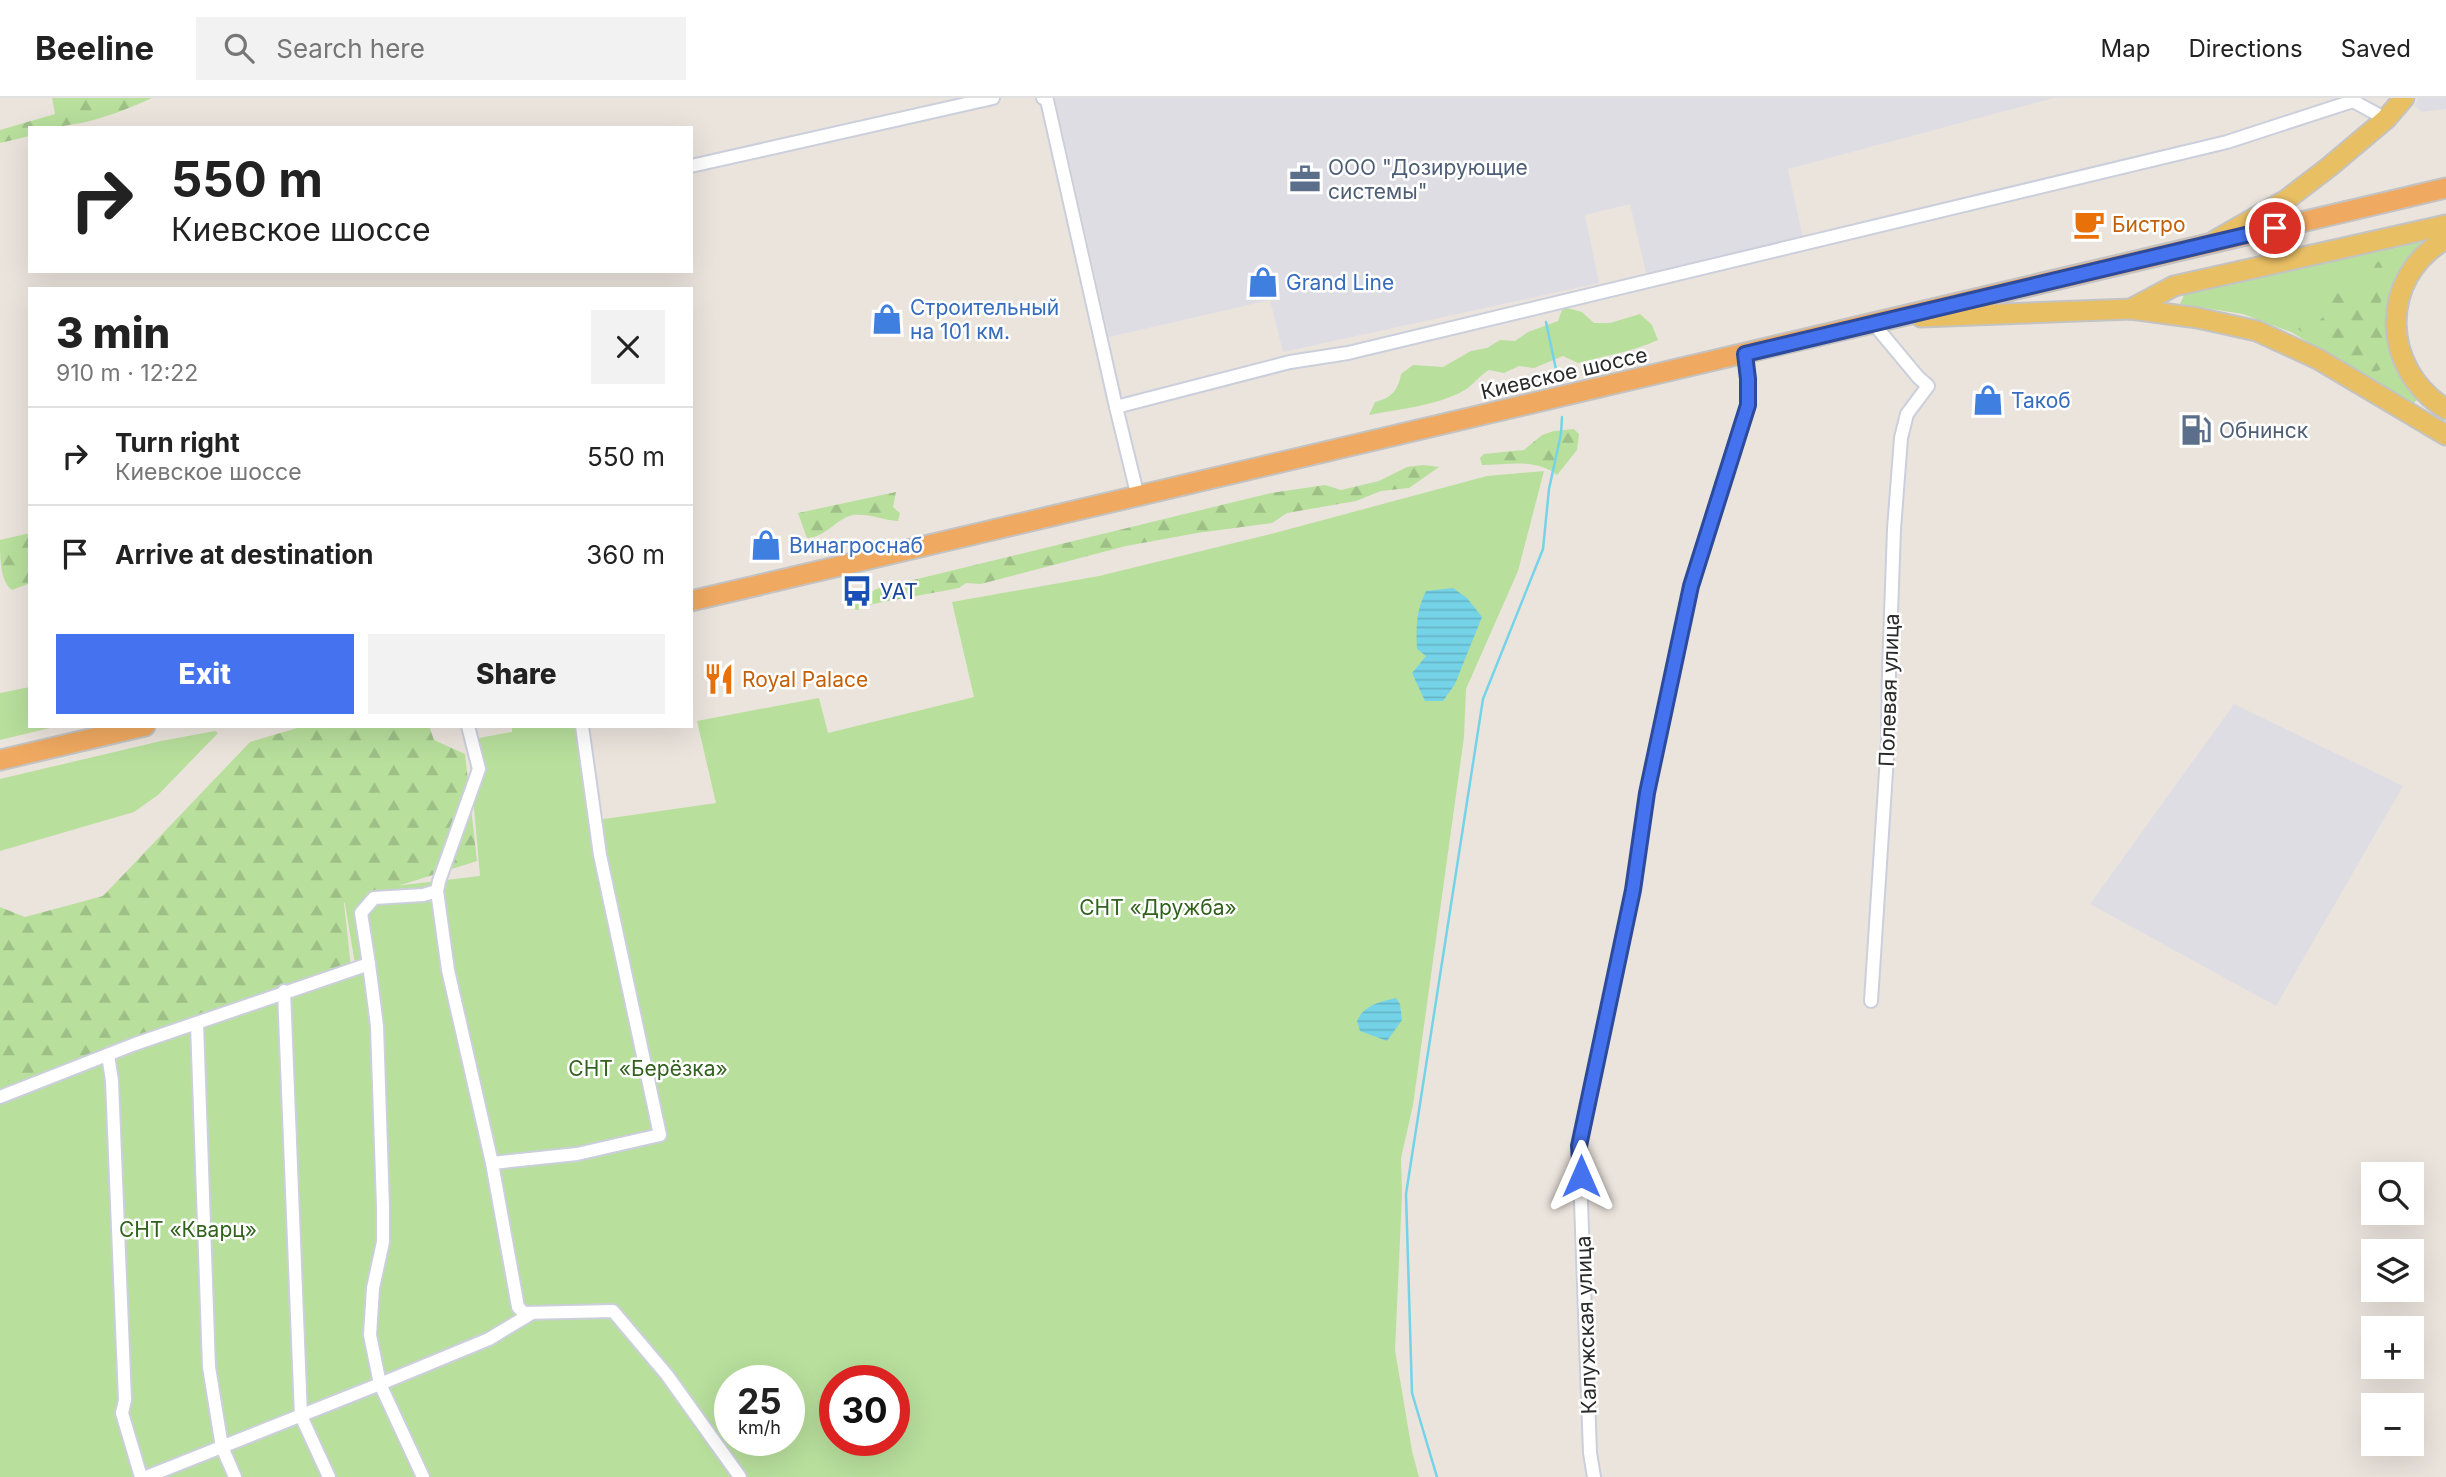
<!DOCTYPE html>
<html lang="en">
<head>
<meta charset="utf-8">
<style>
  :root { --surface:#fff; --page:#f2f2f2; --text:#222; --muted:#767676; --line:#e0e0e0; --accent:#4573f0 }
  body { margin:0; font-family:Inter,sans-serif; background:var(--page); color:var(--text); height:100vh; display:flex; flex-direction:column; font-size:26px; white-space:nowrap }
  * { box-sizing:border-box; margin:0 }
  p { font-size:23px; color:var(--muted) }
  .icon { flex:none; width:38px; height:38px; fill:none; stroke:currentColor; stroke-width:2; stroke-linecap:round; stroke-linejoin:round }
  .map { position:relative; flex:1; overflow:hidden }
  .panel { position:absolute; left:28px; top:189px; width:665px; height:441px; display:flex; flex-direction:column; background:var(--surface); border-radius:0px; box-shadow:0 7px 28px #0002 }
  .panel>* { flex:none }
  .banner { position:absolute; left:28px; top:28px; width:665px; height:147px; border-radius:0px; box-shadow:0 7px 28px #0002; background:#fff; color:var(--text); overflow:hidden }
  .controls { position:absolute; left:2361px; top:1064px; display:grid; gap:14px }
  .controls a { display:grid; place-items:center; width:63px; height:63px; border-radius:0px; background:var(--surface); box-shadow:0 7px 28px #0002; font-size:35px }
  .speed { position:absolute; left:714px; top:1267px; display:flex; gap:14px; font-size:35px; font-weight:700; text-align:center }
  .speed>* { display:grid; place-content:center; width:91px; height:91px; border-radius:50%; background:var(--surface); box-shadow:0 7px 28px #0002; line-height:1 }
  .speed small { font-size:18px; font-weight:400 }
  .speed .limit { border:10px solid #d22; background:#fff; color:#111 }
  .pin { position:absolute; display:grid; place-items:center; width:60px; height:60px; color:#fff; margin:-30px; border:4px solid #fff; border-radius:50%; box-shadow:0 2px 7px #0007 }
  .me { position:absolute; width:77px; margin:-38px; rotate:0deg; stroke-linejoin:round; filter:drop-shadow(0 0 5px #0008) }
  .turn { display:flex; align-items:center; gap:24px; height:147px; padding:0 28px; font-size:32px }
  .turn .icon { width:91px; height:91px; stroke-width:2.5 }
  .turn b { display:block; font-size:49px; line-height:60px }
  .round { display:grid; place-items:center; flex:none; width:74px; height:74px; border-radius:0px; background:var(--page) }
  .head { display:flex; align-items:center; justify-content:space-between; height:119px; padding:0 28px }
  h1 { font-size:42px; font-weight:800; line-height:52px }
  .action { display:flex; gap:14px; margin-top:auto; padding:14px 28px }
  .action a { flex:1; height:80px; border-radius:0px; background:var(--accent); color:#fff; font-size:28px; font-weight:800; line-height:80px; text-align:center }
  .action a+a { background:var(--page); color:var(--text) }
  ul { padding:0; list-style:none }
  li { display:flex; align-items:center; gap:21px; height:98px; padding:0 28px; border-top:2px solid var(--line) }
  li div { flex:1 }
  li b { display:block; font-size:26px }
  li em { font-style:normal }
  header { display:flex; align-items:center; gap:42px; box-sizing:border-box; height:98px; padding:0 35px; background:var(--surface); border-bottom:2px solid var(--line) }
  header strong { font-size:33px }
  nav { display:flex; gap:38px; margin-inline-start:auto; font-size:24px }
  .search { width:490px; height:63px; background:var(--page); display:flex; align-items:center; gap:18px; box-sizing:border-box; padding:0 24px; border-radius:0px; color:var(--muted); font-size:26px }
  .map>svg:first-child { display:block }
  .industrial { fill:#dfdde4 }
  .grass { fill:#b8df9c; fill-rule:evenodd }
  .forest { fill:url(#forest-firs) }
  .water { fill:url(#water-rules) }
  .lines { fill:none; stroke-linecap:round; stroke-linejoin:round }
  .stream { stroke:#75d3e8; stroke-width:2.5 }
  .minor-casing { stroke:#cbcfdb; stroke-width:16 }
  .primary-casing { stroke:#c3c3c3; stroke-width:23 }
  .trunk-casing { stroke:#c3c3c3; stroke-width:23 }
  .minor { stroke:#fff; stroke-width:12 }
  .primary { stroke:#e9bf64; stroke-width:19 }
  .trunk { stroke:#efa961; stroke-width:19 }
  .route-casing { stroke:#2d4b9c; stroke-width:18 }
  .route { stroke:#4573f0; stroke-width:12 }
  .labels { text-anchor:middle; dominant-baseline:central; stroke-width:5; stroke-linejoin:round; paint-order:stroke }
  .service-label { font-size:21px; fill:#4e5e75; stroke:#fff; text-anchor:start }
  .food-label { font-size:21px; fill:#c56008; stroke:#fff; text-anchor:start }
  .shop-label { font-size:21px; fill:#366cbe; stroke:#fff; text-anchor:start }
  .street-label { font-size:21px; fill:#2a2a2a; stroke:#fff }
  .transit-label { font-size:21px; fill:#164399; stroke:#fff; text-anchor:start }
  .park-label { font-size:21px; fill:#32631e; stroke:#fff }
</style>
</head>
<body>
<header>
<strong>Beeline</strong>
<div class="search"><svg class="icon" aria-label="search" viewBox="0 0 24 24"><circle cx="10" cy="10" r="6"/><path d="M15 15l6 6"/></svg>Search here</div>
<nav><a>Map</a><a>Directions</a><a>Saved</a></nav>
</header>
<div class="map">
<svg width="2446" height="1379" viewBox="0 0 2446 1379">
  <defs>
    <pattern id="forest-firs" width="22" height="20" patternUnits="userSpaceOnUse" patternTransform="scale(1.75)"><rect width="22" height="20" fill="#b8df9c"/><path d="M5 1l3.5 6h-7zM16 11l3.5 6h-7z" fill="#9ec087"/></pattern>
    <pattern id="water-rules" width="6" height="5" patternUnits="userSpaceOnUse" patternTransform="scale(1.75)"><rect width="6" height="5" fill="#75d3e8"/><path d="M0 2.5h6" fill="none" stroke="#65b5c7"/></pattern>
  </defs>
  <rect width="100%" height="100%" fill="#ebe4dd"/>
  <g class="industrial">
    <polygon points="1055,0 2054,0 1788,71 1803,140 1646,175 1630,106 1585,117 1599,185 1283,254 1270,202 1109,239"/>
    <polygon points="2418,0 2446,0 2446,11 2422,14 2415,8"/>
    <polygon points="2234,606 2403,688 2276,908 2090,806"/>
  </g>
  <g class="grass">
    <path d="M 2401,142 L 2422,142 C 2417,153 2410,159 2403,169 C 2399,174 2396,182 2393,189 C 2374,231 2395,266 2417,302 L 2410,309 L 2356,272 L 2291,234 L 2243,216 L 2180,206 L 2184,197 L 2203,186 Z"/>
    <path d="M 1563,209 L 1582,214 L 1594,225 L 1610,225 L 1640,216 L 1652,227 L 1658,242 C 1635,253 1604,258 1578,265 L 1563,258 L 1534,270 L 1519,268 L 1504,275 L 1489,272 C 1480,277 1470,290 1463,293 C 1436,308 1399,311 1369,317 L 1375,304 C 1392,300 1398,292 1401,276 L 1413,267 L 1443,269 L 1471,253 L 1487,250 L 1500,242 L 1515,243 L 1528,234 L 1558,223 Z"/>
    <path d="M 1544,373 L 1518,473 L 1466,591 L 1464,639 L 1413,1007 L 1401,1060 L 1402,1097 L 1395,1252 L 1412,1353 L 1419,1379 L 0,1379 L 0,982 L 355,866 L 343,794 L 480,778 L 468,642 L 512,634 L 512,628 L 577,628 L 590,723 L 716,705 L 697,623 L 819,600 L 828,635 L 974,599 L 952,504 L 1099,478 L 1271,436 L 1487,378 ZM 730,1283 L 789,1283 L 789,1342 L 730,1342 ZM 835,1283 L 894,1283 L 894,1342 L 835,1342 Z"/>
    <polygon points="30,589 30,628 58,628 0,642 0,595"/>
    <polygon points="215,633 218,635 158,697 134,714 0,753 0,681 161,643"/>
  </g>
  <g class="forest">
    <path d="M 52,0 L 152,0 C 110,19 77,30 30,30 L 30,38 L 0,45 L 0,32 L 55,16 Z"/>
    <path d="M 2397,152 L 2403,157 C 2396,173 2376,204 2378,222 C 2379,236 2391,251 2385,265 C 2376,287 2350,259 2339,254 C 2324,246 2310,239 2296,230 L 2301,225 L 2317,225 L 2323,219 C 2321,206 2325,199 2337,194 L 2348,205 L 2371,195 C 2377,166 2366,168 2397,152 Z"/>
    <path d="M 1574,331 L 1579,336 L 1577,352 L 1557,377 C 1537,360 1507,367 1482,367 L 1480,360 L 1484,356 L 1524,352 L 1542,337 L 1554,333 Z"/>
    <path d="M 1423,367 L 1439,369 L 1409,390 L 1381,393 L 1356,403 L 1287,415 L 1272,425 L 1197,435 L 1126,448 L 981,486 L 966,485 L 959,490 L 873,506 L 857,512 L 849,510 C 855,500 866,498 876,491 L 1271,395 L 1325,387 L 1341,392 L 1379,383 L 1407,369 Z"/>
    <path d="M 896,394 L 893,409 L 900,415 L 898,423 C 883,422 868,415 853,417 C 835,421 827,439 807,440 L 798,415 Z"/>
    <path d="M 30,435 L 30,485 L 12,492 C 0,484 0,459 0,442 Z"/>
    <polygon points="304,628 429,628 434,642 465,656 477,763 344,805 351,870 0,986 0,809 25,819 103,798 250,644"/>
  </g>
  <g class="water">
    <path d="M 1453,490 L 1467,500 L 1482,519 L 1455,586 L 1443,603 L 1425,603 L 1412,575 L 1426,558 L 1417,551 C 1416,529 1416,513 1426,493 Z"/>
    <path d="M 1396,900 L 1400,906 L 1402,922 L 1387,943 L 1360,933 L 1357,923 C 1364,907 1380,904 1396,900 Z"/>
  </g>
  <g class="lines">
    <g class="stream">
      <polyline points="1546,224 1558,281"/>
      <polyline points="1437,1379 1412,1295 1406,1096 1483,601 1543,451 1549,391 1561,336 1562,319"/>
    </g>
    <defs>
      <g id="minor">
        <polyline points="1043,0 1047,2 1116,309"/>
        <polyline points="691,68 993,0"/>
        <polyline points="1138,399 1116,309 1290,264 1348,255 2227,44 2353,3 2386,21"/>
        <polyline points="468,628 479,671 439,783 437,793 448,872 492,1065"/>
        <polyline points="582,628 600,757 660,1037 577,1056 492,1065 518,1209 524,1215 613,1213 667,1277 740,1379"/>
        <polyline points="369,866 377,928 383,1109 383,1144 373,1190 370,1237 380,1286 489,1241 532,1215"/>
        <polyline points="284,893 301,1318 329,1379"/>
        <polyline points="1871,903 1888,643 1889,572 1894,431 1901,340 1907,316 1928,288 1918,279 1873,225"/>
        <polyline points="197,926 209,1269 222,1349 235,1379"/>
        <polyline points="108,957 112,983 125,1302 122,1315 141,1379"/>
        <polyline points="0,999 135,946 369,866 361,815 374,800 423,797 437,793"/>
        <polyline points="146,1379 380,1286 423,1379"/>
        <polyline points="1594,1379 1590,1355 1579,1048 1633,792 1647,695 1691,488 1748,307 1748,281 1744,256"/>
      </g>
      <g id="primary">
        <path d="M 2446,141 C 2378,180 2381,271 2446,311"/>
        <polyline points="2216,142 2286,102 2329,69 2386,21 2404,0"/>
        <polyline points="2131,211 2174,188 2446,127"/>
        <polyline points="1921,219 2131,211 2198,220 2257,233 2318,261 2446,337"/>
      </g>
      <g id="trunk">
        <polyline points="691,503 2446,90"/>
        <polyline points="0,662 145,628"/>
      </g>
    </defs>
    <use href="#minor" class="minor-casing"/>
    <use href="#primary" class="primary-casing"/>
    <use href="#trunk" class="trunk-casing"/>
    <use href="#minor" class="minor"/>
    <use href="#primary" class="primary"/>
    <use href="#trunk" class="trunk"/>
  </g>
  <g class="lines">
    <defs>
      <polyline id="route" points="1581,1078 1579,1048 1633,792 1647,695 1691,488 1748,307 1748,281 1745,256 2275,130"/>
    </defs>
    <use href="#route" class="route-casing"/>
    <use href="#route" class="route"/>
  </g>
  <defs>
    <symbol id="office-bare" viewBox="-9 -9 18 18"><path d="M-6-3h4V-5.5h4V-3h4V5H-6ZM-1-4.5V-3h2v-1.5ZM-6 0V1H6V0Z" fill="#5c6f8a" stroke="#fff" stroke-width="2.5" paint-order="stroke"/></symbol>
    <symbol id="cafe-bare" viewBox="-9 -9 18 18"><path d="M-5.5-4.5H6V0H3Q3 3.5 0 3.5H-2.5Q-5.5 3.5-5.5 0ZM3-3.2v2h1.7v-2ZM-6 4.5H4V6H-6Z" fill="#e8710a" stroke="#fff" stroke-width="2.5" paint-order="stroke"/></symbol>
    <symbol id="shop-bare" viewBox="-9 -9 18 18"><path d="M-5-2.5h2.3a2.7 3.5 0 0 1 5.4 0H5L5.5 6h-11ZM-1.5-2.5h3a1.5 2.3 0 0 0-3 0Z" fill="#3f7fe0" stroke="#fff" stroke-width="2.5" paint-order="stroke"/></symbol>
    <symbol id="fuel-bare" viewBox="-9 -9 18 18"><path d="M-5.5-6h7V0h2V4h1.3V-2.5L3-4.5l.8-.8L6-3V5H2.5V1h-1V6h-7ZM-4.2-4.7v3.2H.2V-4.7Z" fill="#5c6f8a" stroke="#fff" stroke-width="2.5" paint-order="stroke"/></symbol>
    <symbol id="bus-bare" viewBox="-9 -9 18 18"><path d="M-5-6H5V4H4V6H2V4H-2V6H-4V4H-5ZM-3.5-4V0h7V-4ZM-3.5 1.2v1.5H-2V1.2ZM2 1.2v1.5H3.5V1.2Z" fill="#1a4fb4" stroke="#fff" stroke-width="2.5" paint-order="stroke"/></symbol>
    <symbol id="restaurant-bare" viewBox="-9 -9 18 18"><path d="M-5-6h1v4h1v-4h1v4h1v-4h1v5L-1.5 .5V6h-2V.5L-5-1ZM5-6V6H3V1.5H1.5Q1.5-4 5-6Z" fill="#e8710a" stroke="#fff" stroke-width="2.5" paint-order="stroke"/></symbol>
  </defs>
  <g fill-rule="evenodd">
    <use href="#office-bare" x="1283" y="59" width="44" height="44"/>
    <use href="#cafe-bare" x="2067" y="104" width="44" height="44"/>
    <use href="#shop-bare" x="1241" y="162" width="44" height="44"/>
    <use href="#shop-bare" x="865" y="199" width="44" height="44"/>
    <use href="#shop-bare" x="1966" y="280" width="44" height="44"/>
    <use href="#fuel-bare" x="2174" y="310" width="44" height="44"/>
    <use href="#shop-bare" x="744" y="425" width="44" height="44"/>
    <use href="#bus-bare" x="835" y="471" width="44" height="44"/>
    <use href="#restaurant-bare" x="697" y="559" width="44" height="44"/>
  </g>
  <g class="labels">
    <g class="service-label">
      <text x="1328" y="69">ООО "Дозирующие<tspan x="1328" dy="24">системы"</tspan></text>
      <text x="2219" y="332">Обнинск</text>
    </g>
    <g class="food-label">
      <text x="2112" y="126">Бистро</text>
      <text x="742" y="581">Royal Palace</text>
    </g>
    <g class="shop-label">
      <text x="1286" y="184">Grand Line</text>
      <text x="910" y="209">Строительный<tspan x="910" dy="24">на 101 км.</tspan></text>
      <text x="2011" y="302">Такоб</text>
      <text x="789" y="447">Винагроснаб</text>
    </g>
    <g class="street-label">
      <text transform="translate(1564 275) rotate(-13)">Киевское шоссе</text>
      <text transform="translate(1889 592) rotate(-88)">Полевая улица</text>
      <text transform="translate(1586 1227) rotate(-92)">Калужская улица</text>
    </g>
    <g class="transit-label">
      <text x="880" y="493">УАТ</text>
    </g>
    <g class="park-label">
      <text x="1158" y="809">СНТ «Дружба»</text>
      <text x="648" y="970">СНТ «Берёзка»</text>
      <text x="188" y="1131">СНТ «Кварц»</text>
    </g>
  </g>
</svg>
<div class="controls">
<a><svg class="icon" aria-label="search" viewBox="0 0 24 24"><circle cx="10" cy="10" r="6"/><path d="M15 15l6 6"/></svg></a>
<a><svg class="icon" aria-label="layers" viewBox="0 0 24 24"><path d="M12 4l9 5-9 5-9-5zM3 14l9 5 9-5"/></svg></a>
<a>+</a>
<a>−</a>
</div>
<div class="speed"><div>25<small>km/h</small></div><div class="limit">30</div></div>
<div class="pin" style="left:2275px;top:130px;background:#d93025"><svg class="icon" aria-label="arrive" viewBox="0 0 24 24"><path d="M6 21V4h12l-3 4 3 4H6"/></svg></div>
<svg class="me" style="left:1581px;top:1078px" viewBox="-20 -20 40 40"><path d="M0-17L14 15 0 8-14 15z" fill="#4573f0" stroke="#fff" stroke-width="4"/></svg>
<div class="banner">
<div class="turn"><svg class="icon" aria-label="right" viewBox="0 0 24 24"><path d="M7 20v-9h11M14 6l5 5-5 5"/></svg><div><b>550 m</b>Киевское шоссе</div></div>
</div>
<section class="panel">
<div class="head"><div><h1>3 min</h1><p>910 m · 12:22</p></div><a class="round"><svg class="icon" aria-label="close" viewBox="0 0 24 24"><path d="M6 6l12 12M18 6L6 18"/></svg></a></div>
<ul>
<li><svg class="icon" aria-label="right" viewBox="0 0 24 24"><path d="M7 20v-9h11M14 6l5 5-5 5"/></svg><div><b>Turn right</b><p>Киевское шоссе</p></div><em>550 m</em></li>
<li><svg class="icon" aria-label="arrive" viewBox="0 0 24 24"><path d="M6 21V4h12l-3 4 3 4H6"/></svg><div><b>Arrive at destination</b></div><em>360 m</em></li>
</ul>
<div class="action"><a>Exit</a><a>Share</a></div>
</section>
</div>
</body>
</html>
